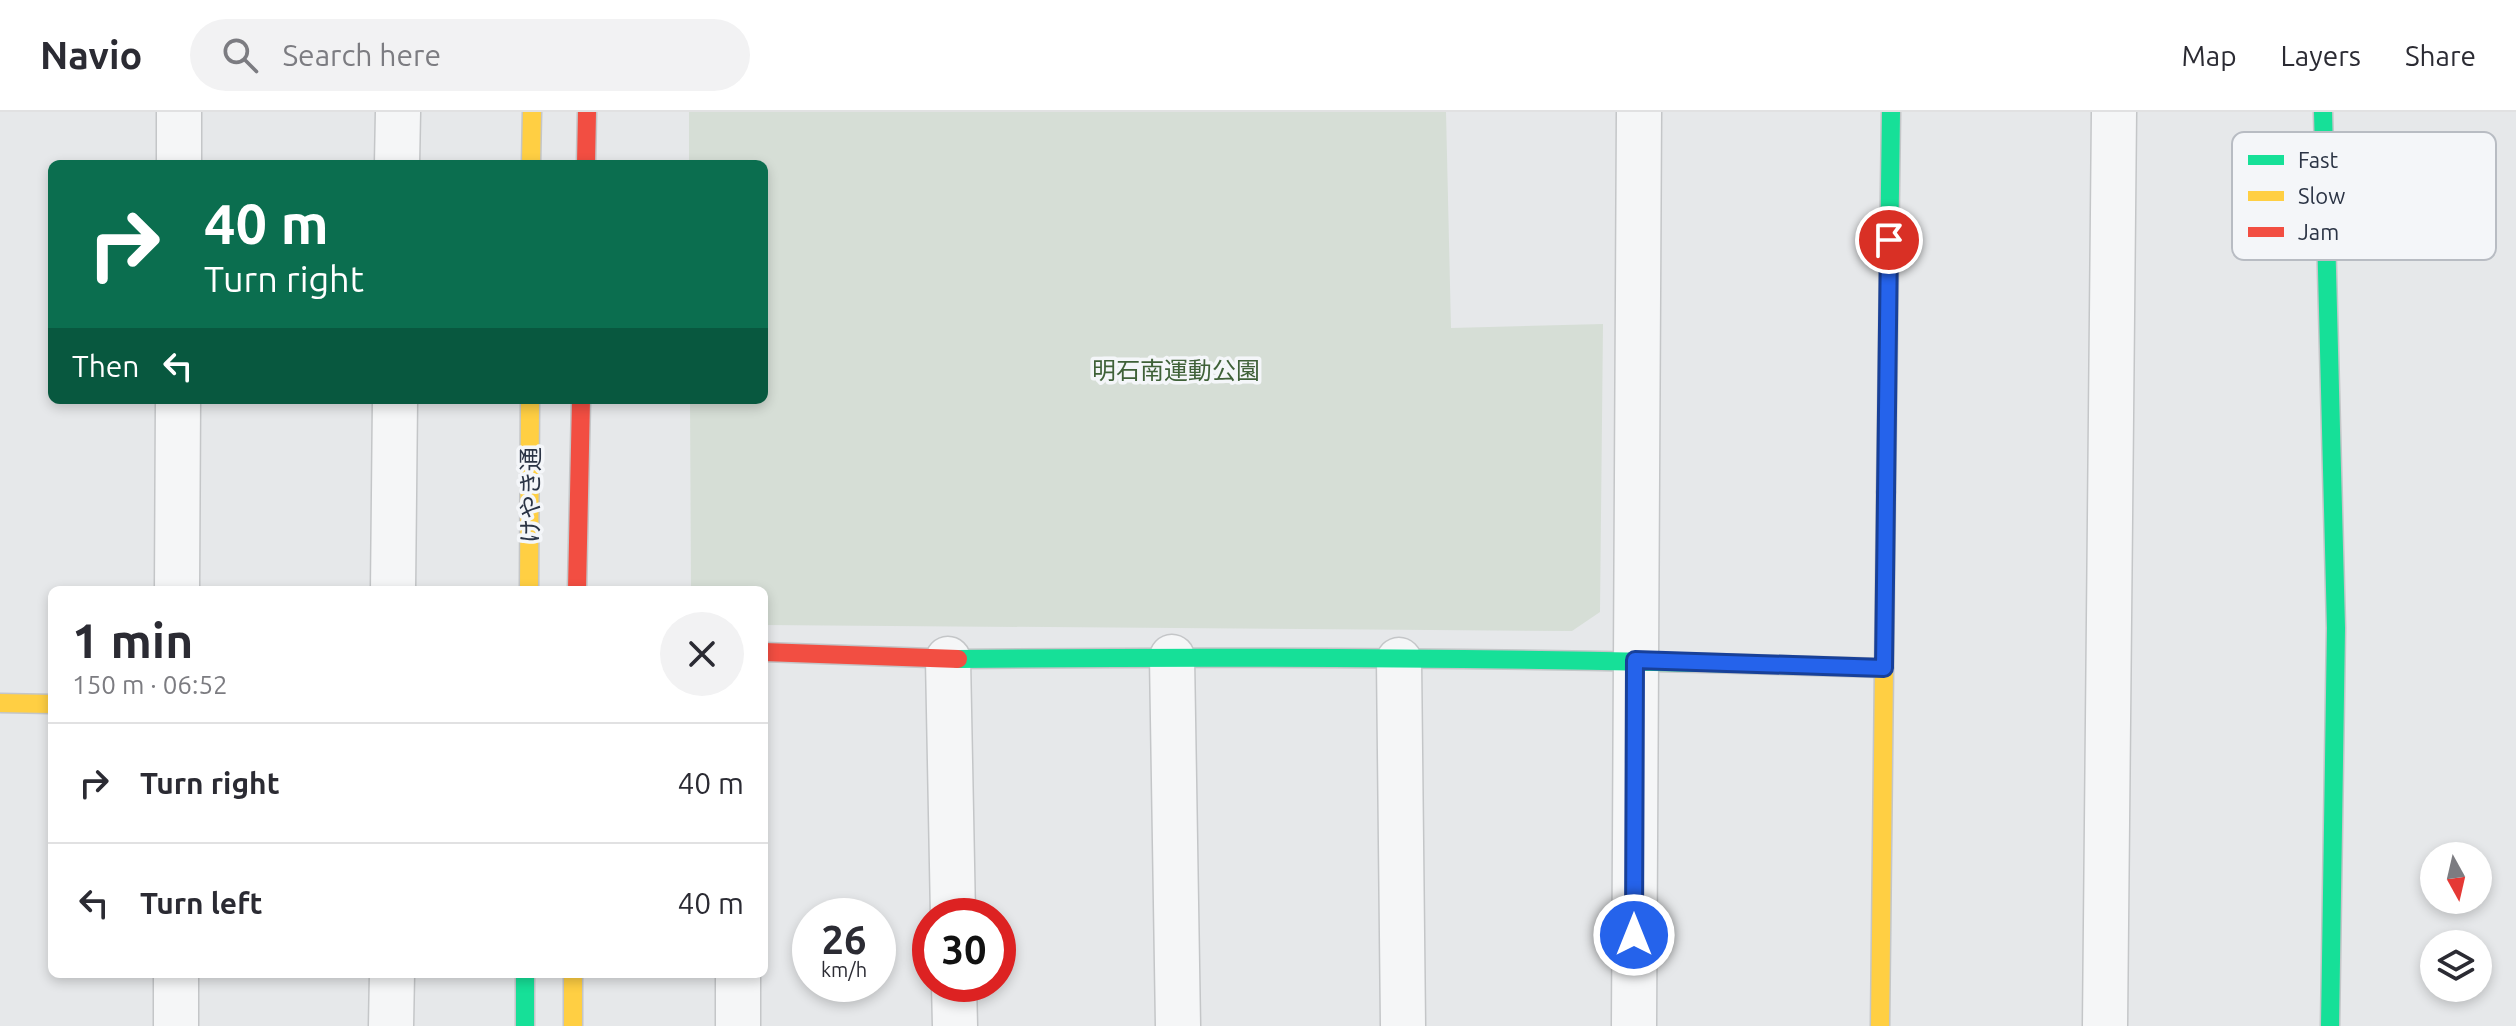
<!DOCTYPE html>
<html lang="en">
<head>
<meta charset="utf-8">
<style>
  :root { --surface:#fff; --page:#f2f2f3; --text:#2b2b33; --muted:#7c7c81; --line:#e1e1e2 }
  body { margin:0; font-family:Ubuntu,"Noto Sans JP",sans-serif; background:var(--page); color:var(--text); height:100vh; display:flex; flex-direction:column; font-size:30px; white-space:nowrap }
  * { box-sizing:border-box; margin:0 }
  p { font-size:26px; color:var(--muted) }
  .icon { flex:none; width:44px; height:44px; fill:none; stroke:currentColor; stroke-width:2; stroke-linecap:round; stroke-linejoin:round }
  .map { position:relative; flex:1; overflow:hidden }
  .drawer { position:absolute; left:48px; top:474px; width:720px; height:392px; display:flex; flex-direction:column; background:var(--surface); border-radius:12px; box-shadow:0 4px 12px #0003 }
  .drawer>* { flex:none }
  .hud { position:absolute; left:48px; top:48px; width:720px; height:244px; border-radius:12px; box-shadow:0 4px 12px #0003; background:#0b6e4f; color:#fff; overflow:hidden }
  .needle { width:52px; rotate:172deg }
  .fabs { position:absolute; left:2420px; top:730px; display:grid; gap:16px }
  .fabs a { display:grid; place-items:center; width:72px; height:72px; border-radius:50%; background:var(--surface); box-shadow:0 4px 12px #0003; font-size:40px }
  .speed { position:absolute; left:792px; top:786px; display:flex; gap:16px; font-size:40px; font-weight:700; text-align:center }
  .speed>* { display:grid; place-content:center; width:104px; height:104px; border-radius:50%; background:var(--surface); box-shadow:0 4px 12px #0003; line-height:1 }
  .speed small { font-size:20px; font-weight:400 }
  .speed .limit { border:12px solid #d22; background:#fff; color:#111 }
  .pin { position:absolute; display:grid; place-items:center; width:68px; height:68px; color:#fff; margin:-34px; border:4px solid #fff; border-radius:50%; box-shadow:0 2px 8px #0007 }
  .me { position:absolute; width:88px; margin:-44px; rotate:0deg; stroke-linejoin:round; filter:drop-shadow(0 0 6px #0008) }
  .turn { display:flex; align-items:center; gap:28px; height:168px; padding:0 24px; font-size:36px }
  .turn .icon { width:104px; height:104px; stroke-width:2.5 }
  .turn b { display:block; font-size:56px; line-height:68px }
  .then { display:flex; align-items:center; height:76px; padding:0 24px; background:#0003; gap:16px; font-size:30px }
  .round { display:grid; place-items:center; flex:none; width:84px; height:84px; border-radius:42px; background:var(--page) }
  .headline { display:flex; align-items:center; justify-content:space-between; height:136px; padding:0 24px }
  h1 { font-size:48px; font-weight:700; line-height:60px }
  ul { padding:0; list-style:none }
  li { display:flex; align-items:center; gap:24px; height:120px; padding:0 24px; border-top:2px solid var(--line) }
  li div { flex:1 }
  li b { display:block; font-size:30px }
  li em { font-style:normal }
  header { display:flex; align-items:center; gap:48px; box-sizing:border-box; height:112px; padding:0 40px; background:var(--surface); border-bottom:2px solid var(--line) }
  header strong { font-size:38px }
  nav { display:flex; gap:44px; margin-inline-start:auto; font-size:28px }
  .search { width:560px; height:72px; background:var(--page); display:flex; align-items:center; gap:20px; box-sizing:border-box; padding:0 28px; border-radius:44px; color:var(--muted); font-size:30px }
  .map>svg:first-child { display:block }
  .green { fill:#d6ded6 }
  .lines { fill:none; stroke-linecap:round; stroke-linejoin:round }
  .street-casing { stroke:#c4c6c8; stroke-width:47 }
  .fast-casing { stroke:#c4c6c8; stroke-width:21 }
  .slow-casing { stroke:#c4c6c8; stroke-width:21 }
  .jam-casing { stroke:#c4c6c8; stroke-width:21 }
  .street { stroke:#f5f6f7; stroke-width:44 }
  .fast { stroke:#16e098; stroke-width:18 }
  .slow { stroke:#ffcf43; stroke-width:18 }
  .jam { stroke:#f24e42; stroke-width:18 }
  .route-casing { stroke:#184099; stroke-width:20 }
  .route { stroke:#2563eb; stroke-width:14 }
  .labels { text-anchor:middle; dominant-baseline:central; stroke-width:7; stroke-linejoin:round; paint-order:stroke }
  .park-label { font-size:24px; fill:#3f6138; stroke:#f4f6f9 }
  .street-label { font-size:24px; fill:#2b3445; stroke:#f4f6f9 }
  .key { fill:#f4f6f9; stroke:#b8bcc3; stroke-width:2 }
  .key-label { font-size:22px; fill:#2b3445 }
</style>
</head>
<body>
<header>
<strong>Navio</strong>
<div class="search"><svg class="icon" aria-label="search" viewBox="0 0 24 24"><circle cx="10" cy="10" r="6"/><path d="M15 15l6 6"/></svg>Search here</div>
<nav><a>Map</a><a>Layers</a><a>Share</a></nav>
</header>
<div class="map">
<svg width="2516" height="914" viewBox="0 0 2516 914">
  <rect width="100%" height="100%" fill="#e6e8ea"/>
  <polygon class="green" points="689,0 1446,0 1451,216 1603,212 1600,500 1572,519 764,513 764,478 691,478 690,288 764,288 764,52 689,52"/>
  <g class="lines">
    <defs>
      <g id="street">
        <polyline points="179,52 179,0"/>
        <polyline points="397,52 398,0"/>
        <polyline points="177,478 178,288"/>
        <polyline points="393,478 395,288"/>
        <polyline points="1172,545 1178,914"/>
        <polyline points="948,547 953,804"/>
        <polyline points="1399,548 1403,914"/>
        <polyline points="738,862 738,914"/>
        <polyline points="954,872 955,914"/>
        <polyline points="176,914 176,862"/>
        <polyline points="391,914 392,862"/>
        <polyline points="1634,914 1639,0"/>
        <polyline points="2105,914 2114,0"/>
      </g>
      <g id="fast">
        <polyline points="2323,0 2336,516 2330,914"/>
        <polyline points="1886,380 1891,0"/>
        <path d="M 958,547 C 1267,544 1575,546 1884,556"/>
        <polyline points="525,862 525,914"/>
      </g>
      <g id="slow">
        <polyline points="531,52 532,0"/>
        <polyline points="529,478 530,288"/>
        <polyline points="0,591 52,592"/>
        <polyline points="573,862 573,914"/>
        <polyline points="1880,914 1886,380"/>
      </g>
      <g id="jam">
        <polyline points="586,52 587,0"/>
        <polyline points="577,478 581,288"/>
        <polyline points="764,540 958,547"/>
      </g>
    </defs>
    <use href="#street" class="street-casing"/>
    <use href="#fast" class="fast-casing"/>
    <use href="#slow" class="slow-casing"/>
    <use href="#jam" class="jam-casing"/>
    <use href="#street" class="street"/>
    <use href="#fast" class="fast"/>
    <use href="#slow" class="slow"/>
    <use href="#jam" class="jam"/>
  </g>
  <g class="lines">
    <defs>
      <polyline id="route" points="1634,823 1635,548 1884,556 1889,128"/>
    </defs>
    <use href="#route" class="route-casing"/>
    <use href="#route" class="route"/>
  </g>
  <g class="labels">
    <g class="park-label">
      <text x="1176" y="258">明石南運動公園</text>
    </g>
    <g class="street-label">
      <text transform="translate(530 383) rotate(-90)">けやき通</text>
    </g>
  </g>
  <rect x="2232" y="20" width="264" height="128" rx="12" class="key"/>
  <rect x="2248" y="43" width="36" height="10" fill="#16e098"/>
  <rect x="2248" y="79" width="36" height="10" fill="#ffcf43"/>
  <rect x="2248" y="115" width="36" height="10" fill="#f24e42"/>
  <g class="key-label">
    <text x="2298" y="56">Fast</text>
    <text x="2298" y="92">Slow</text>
    <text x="2298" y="128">Jam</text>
  </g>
</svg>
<div class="fabs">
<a><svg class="needle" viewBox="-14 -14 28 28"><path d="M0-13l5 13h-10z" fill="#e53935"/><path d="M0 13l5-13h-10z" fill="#7c7c81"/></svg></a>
<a><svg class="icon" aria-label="layers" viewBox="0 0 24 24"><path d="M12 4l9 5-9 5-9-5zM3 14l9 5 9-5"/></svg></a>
</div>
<div class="speed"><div>26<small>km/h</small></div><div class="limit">30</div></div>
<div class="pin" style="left:1889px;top:128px;background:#d93025"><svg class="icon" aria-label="arrive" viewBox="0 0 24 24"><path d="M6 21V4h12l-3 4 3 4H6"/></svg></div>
<svg class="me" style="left:1634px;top:823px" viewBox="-20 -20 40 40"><circle r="17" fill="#2563eb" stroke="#fff" stroke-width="3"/><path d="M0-11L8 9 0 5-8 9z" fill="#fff"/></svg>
<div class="hud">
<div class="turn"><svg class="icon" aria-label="right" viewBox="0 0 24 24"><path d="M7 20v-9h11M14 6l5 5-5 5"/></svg><div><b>40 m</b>Turn right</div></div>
<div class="then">Then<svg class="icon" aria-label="left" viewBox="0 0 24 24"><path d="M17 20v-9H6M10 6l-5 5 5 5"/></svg></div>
</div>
<section class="drawer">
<div class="headline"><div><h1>1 min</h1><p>150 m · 06:52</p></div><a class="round"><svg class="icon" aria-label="close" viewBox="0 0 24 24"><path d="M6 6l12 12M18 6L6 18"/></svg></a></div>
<ul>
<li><svg class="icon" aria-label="right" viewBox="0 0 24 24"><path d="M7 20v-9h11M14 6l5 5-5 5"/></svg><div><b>Turn right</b></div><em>40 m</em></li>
<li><svg class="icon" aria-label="left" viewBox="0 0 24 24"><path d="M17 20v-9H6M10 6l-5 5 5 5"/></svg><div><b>Turn left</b></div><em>40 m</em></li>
</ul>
</section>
</div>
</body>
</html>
